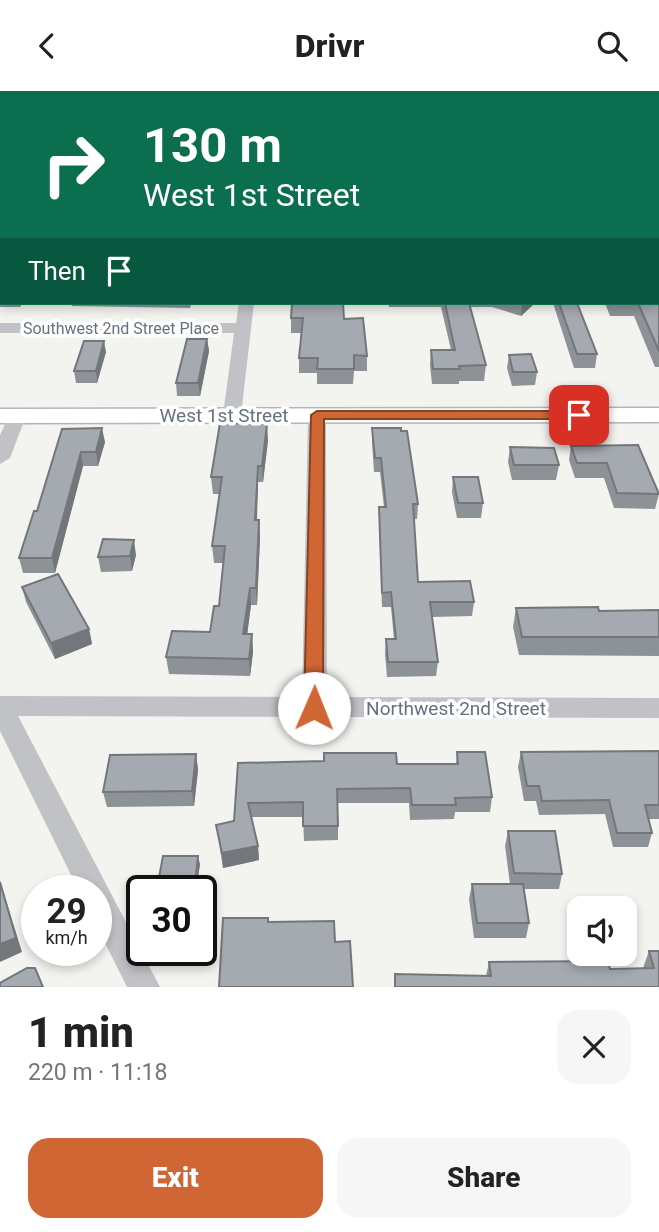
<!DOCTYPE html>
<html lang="en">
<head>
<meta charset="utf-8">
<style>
  :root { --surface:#fff; --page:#f6f6f6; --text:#222; --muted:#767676; --accent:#d06634 }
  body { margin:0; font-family:Roboto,sans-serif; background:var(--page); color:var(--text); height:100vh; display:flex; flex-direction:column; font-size:26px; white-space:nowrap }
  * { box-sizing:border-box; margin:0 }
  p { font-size:23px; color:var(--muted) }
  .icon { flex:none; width:38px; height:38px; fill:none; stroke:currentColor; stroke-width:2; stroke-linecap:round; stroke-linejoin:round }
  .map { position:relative; height:896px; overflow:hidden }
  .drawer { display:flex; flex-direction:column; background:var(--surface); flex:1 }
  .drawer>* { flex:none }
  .banner { position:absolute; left:0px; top:0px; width:660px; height:214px; box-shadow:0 4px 10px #0003; background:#0b6e4f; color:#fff; overflow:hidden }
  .controls { position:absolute; left:567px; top:805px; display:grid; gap:14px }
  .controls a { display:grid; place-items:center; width:70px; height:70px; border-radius:14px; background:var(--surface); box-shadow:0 4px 10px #0003; font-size:35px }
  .speed { position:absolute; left:21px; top:784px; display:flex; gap:14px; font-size:35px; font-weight:700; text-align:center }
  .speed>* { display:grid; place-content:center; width:91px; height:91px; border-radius:50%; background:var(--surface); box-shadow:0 4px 10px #0003; line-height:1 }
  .speed small { font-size:18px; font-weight:400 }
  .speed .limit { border:4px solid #111; border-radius:10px; background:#fff; color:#111 }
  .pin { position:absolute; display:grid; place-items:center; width:60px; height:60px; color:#fff; margin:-30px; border-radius:14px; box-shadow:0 4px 10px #0006 }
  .me { position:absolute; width:77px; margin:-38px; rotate:1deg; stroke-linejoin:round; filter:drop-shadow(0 0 5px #0008) }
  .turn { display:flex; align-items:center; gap:24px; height:147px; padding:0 28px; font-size:32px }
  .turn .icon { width:91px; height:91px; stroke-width:2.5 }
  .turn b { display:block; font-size:49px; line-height:60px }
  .then { display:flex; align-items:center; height:66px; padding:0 28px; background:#0003; gap:14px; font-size:26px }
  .round { display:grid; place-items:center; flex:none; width:74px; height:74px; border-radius:21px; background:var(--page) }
  .overview { display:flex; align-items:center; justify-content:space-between; height:119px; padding:0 28px }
  h1 { font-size:42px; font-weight:800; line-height:52px }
  .button { display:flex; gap:14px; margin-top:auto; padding:14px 28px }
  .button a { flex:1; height:80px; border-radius:21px; background:var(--accent); color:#fff; font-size:28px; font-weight:800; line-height:80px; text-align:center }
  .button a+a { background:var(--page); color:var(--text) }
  header { display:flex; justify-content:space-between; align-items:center; height:91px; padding:0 28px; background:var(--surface); font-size:32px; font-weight:800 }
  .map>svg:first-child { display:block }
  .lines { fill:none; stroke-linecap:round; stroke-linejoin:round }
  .secondary-casing { stroke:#b2b6ba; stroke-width:3 }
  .street { fill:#c0c2c5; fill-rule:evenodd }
  .secondary { fill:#fff; fill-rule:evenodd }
  .wall { fill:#8d9297 }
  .shaded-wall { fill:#73777b }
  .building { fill:#a4aab0; stroke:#73777b; stroke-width:2 }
  .route { fill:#d06634; stroke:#874222; stroke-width:2 }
  .labels { text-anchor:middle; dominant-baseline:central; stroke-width:7; stroke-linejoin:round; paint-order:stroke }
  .far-street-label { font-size:16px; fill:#66717e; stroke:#fff }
  .street-label { font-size:19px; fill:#66717e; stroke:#fff }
</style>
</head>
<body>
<header><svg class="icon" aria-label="back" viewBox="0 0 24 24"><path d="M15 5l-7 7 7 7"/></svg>Drivr<svg class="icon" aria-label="search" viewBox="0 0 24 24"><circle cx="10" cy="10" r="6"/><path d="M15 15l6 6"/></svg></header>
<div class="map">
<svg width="659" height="896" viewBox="0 0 659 896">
  <rect width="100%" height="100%" fill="#f3f4f0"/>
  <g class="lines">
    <defs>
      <g id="secondary">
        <rect x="0" y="60" width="2" height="10"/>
        <polygon points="659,317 659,331 0,332 0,318"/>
      </g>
    </defs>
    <use href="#secondary" class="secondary-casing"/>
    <g class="street">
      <polygon points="110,0 120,0 109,2"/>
      <rect x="273" y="0" width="10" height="2"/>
      <rect x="658" y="144" width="1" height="10"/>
      <polygon points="239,212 254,212 241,324 232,329 223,324 234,242 0,242 0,232 236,232"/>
      <polygon points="317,319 326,324 327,606 659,607 659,627 18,625 160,896 127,896 96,834 96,800 79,800 0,640 0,605 302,606 308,324"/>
      <polygon points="17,320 26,325 10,367 0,373 0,344 11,321"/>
    </g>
    <use href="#secondary" class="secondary"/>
  </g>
  <g class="wall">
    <polygon points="6,0 83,0 82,2 6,2"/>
    <polygon points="138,0 193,0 192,2 137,2"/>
    <polygon points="2,112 2,212 23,212 20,216 0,216 0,115"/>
    <polygon points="659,191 659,276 655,276 634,225 610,225 605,212 658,212"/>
    <polygon points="71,212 200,212 200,214 191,214 190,217 72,215"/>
    <polygon points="388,212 535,212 521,225 492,216 470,216 486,274 484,290 459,290 459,293 432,293 430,274 431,259 451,259 441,216 389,216"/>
    <polygon points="553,212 577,212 597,263 595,277 574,277"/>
    <polygon points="291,227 344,228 367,265 367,280 354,280 353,293 317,293 317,282 299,282 299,267 301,242 291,242"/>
    <polygon points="207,248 209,260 200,305 177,305 176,292"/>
    <polygon points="106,261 97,292 76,292 74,280"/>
    <polygon points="509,264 537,281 535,294 512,295 507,277"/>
    <polygon points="372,337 418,413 417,428 414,428 418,491 474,511 472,525 432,526 438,571 436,585 387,586 385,563 386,548 394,548 391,516 382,516 379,431 379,416 384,416 380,381 374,381 372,351"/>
    <polygon points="62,338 105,351 98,375 83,375 55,482 23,482 19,467 37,420"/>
    <polygon points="268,349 263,391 258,391 257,429 259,429 260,446 257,514 251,514 247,543 252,543 253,561 250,585 169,583 166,566 210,541 219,515 223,472 214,472 212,455 220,403 213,403 211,386"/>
    <polygon points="638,354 659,403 655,418 614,417 604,387 575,387 569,369 571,355"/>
    <polygon points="510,356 559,374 556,389 512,389 508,371"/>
    <polygon points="453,386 483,412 481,427 457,427 452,401"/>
    <polygon points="136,464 132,480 101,481 98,466"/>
    <polygon points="22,496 89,538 92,553 55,568 26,511"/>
    <polygon points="516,517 599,520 659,519 659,565 519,564 513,536"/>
    <polygon points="659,660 659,728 649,728 652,742 648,756 613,756 605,723 539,724 536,710 524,710 518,676 521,661"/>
    <polygon points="457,661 492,706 490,721 455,721 454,728 410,729 409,712 338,712 338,749 304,750 303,726 252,726 258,755 259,769 223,777 216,734 234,730 238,672 456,673"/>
    <polygon points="196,663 198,679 194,715 107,716 103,701"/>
    <polygon points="508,740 562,783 559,798 524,798 529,832 526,847 474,847 469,808 472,793 510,793 505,755"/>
    <polygon points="200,773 196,800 159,800 158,792"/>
    <polygon points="649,860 659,896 394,896 395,883 486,885 489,871 610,878 643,877"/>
  </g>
  <g class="shaded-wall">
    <polygon points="522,212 535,212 521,225"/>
    <polygon points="207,248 209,260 200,305 198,292"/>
    <polygon points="104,250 106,261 97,292 96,280"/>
    <polygon points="267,333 268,349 263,391 262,375"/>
    <polygon points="102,337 105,351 98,375 96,361"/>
    <polygon points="81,361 83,375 55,482 52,467"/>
    <polygon points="258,375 258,391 256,446 255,429"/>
    <polygon points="259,429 260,446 257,514 256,497"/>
    <polygon points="134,449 136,464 132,480 130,465"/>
    <polygon points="250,497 251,514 245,560 243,543"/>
    <polygon points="89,538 92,553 55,568 51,552"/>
    <polygon points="252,543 253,561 250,585 249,568"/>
    <polygon points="196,663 198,679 194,715 192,700"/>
    <polygon points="258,755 259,769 223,777 222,762"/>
    <polygon points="198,765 200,773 196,800 195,793"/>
    <polygon points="0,790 22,861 0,871"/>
  </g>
  <g class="building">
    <polygon points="33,0 77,0 76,2 31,2"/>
    <polygon points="138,0 160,0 159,2 137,2"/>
    <polygon points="231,0 253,0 253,2 230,2"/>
    <polygon points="302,0 334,0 335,2 298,2 302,1"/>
    <polygon points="658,62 659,62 659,80 658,78"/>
    <polygon points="2,112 2,207 0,207 0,115"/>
    <polygon points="658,189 659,191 659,260 638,212 658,212"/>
    <polygon points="292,212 343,212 344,228 363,227 367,265 354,264 354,278 317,278 318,267 299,267 303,227 291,227"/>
    <polygon points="445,212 469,212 486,274 459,275 460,278 433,278 431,259 455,259"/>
    <polygon points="559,212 577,212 597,263 577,263"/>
    <polygon points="187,248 207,248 198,292 176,292"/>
    <polygon points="84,250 104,250 96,280 74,280"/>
    <polygon points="531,263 537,281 513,281 509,264"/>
    <polygon points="220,332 267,333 262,375 258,375 255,429 259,429 256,497 250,497 243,543 252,543 249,568 166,566 172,540 210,541 214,515 219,515 225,455 212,455 222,386 211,386"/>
    <polygon points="102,337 96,361 81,361 52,467 19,467 34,420 37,420 62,338"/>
    <polygon points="372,337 401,337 401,340 407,340 418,413 413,413 418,491 470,490 474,511 430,511 438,571 388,571 386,548 396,548 391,501 382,502 379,416 386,416 381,367 375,367"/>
    <polygon points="638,354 659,403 617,402 607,372 577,372 571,355"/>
    <polygon points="510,356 554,357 559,374 514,374"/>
    <polygon points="453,386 478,386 483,412 458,412"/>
    <polygon points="103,448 134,449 130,465 98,466"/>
    <polygon points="58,483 89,538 51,552 22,496"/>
    <polygon points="598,516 599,520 659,519 659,546 522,546 516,517"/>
    <polygon points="659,660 659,714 645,714 652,742 617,742 609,709 542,710 539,695 527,695 521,661"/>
    <polygon points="457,661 485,661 492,706 455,707 456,714 412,714 410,697 337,698 338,735 303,735 303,711 248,712 258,755 222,762 216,734 234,730 238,672 324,670 324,662 396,662 397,673 458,673"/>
    <polygon points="196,663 192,700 103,701 110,664"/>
    <polygon points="508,740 555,740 562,783 514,782"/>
    <polygon points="163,765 198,765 195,793 158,792"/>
    <polygon points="0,791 16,847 0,853"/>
    <polygon points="472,793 523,793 529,832 477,832"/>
    <polygon points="223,827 268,827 268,831 334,830 335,851 350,850 353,896 219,896"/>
    <polygon points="649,860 659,860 659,896 395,896 395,883 491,885 489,871 608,870 610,878 654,877"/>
    <polygon points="27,877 35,877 43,896 0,896 0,892"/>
  </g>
  <polygon class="route" points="317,320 579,320 586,324 579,328 324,328 323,617 321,622 314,624 307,622 304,617 311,324"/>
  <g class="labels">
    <g class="far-street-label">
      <text x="121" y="237">Southwest 2nd Street Place</text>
    </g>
    <g class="street-label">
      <text x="224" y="324">West 1st Street</text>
      <text x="456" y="617">Northwest 2nd Street</text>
    </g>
  </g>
</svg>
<div class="controls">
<a><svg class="icon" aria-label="sound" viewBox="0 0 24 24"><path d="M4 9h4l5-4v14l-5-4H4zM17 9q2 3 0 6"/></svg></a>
</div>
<div class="speed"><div>29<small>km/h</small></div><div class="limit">30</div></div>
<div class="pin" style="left:579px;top:324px;background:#d93025"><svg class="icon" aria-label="arrive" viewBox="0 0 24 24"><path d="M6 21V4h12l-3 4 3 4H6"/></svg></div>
<svg class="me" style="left:314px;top:617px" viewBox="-20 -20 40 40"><circle r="19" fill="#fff"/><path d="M0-13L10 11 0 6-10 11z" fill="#d06634"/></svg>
<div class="banner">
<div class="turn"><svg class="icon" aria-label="right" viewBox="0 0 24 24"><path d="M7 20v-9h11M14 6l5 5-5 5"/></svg><div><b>130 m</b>West 1st Street</div></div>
<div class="then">Then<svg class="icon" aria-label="arrive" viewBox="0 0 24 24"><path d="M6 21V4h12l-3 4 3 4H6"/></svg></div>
</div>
</div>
<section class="drawer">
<div class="overview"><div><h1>1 min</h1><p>220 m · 11:18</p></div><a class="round"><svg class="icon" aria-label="close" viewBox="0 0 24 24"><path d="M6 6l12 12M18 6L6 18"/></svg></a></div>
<div class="button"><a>Exit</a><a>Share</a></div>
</section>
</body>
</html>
